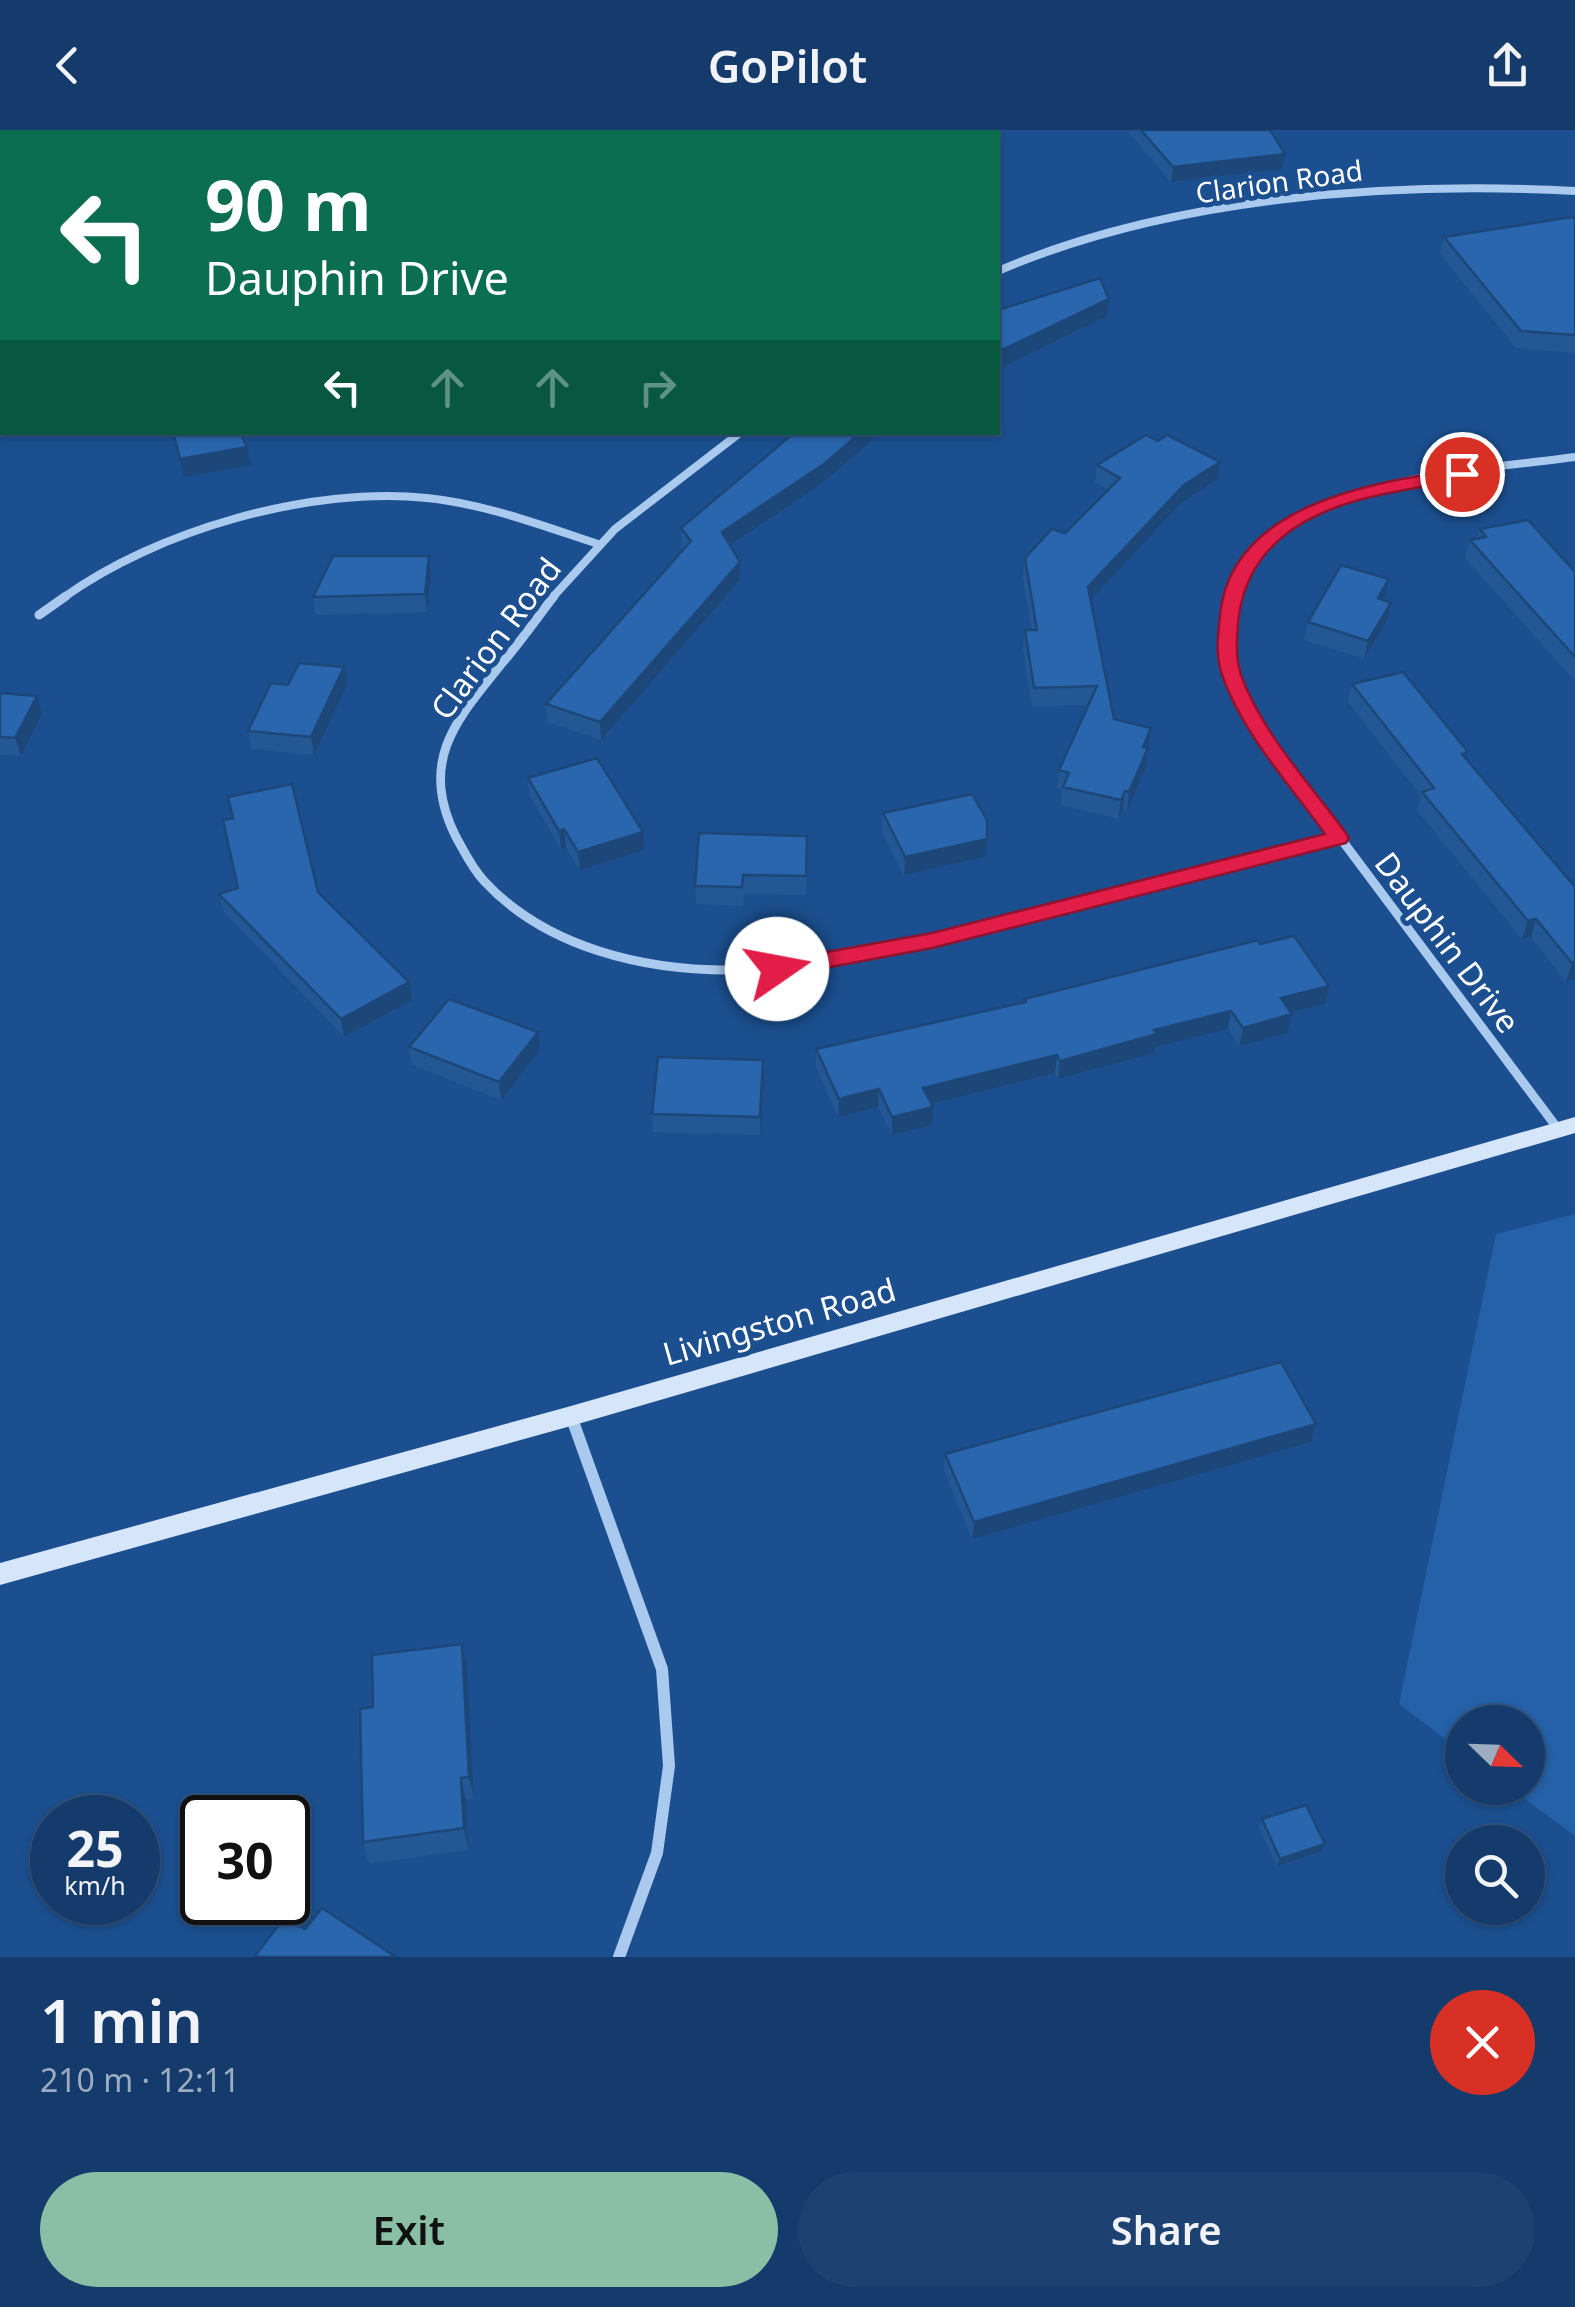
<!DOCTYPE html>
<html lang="en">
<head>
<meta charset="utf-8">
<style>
  :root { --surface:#143b6b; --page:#1d4271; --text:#f1f3f6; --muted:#9dadc1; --line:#33557e; --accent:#8abfa5 }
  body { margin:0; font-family:"Noto Sans",sans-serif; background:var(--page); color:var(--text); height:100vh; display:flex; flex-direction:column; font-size:38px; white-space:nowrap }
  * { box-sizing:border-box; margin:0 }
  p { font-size:32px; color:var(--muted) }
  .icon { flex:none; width:55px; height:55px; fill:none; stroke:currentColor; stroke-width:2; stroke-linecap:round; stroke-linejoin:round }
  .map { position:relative; height:1827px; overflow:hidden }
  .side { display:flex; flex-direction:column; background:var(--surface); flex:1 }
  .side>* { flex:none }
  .guide { position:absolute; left:0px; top:0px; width:1000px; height:305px; box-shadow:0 2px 8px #0004,0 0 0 2px var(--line); background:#0b6e4f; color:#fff; overflow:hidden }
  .needle { width:65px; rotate:113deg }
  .controls { position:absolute; left:1445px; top:1575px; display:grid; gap:20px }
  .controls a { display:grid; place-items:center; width:100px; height:100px; border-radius:50%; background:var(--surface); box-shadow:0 2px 8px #0004,0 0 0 2px var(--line); font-size:50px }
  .speed { position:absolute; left:30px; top:1665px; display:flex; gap:20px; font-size:50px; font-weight:700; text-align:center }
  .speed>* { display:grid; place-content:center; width:130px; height:130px; border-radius:50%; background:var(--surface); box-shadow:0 2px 8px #0004,0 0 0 2px var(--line); line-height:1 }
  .speed small { font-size:25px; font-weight:400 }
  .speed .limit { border:5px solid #111; border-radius:15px; background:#fff; color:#111 }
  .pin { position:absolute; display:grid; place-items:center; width:85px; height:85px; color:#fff; margin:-42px; border:5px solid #fff; border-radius:50%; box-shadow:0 2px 10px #0007 }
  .me { position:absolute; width:110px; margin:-55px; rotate:78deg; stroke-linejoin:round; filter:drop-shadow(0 0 8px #0008) }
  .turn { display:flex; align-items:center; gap:35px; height:210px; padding:0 40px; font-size:45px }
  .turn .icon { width:130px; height:130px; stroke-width:2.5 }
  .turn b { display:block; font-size:70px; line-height:85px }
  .lanes { display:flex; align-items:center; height:95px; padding:0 40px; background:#0003; justify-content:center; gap:50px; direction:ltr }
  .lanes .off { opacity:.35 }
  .round { display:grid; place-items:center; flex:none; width:105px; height:105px; border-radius:52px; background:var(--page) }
  .headline { display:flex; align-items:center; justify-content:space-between; height:170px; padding:0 40px }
  h1 { font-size:60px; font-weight:600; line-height:75px }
  .button { display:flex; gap:20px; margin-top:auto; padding:20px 40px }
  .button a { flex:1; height:115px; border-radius:60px; background:var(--accent); color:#111; font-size:40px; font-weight:600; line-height:115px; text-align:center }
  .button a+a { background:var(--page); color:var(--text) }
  header { display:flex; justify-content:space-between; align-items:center; height:130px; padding:0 40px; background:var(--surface); font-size:45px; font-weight:600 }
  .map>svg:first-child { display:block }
  .green { fill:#2461a8 }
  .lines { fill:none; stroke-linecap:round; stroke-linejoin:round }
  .street-far2 { stroke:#a9c9ee; stroke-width:8 }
  .street-far1 { stroke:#a9c9ee; stroke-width:9 }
  .street { stroke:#a9c9ee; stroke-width:12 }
  .secondary { fill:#d6e6fa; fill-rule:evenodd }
  .wall { fill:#245895 }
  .shaded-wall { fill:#1d4779 }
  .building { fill:#2a66ad; stroke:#1d4779; stroke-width:2.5 }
  .route { fill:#e11d48; stroke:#92132f; stroke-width:2.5 }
  .labels { text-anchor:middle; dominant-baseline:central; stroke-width:10; stroke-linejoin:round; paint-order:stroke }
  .far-street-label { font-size:28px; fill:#fff; stroke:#1b4f8f }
  .street-label { font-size:32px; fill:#fff; stroke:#1b4f8f }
</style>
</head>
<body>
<header><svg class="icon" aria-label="back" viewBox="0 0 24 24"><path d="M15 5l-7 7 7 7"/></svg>GoPilot<svg class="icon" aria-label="share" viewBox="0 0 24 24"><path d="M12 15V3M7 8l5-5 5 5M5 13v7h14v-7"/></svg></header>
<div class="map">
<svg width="1575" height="1827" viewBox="0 0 1575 1827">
  <rect width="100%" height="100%" fill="#1b4f8f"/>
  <polygon class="green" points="1575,1084 1575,1706 1510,1658 1528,1658 1528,1592 1462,1592 1462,1622 1399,1574 1496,1104"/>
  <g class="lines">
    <g class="street-far2">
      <path d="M 998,141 C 1170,67 1389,51 1575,61"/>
      <path d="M 63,468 C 157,400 311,356 427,368 C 486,374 543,396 598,414"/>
      <polyline points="552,468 615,399 741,302"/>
      <path d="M 1229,468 C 1237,454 1245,434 1256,423 C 1337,345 1471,341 1575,327"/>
    </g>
    <g class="street-far1">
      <path d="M 554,466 C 537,488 521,511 503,532 C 456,590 418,631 456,707 C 465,723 472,738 484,751 C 546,818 645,841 734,840 C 785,840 833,827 883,818 C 1037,791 1188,748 1339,708"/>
      <polyline points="1230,466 1228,536 1261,602 1558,999"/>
      <polyline points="39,485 66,466"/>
    </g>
    <polyline class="street" points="571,1286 662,1539 669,1636 657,1723 619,1827"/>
    <polygon class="secondary" points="1575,987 1575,1003 571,1296 0,1455 0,1433 571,1276"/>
  </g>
  <g class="wall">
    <polygon points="1129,0 1270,0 1282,39 1171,52 1129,3"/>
    <polygon points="1575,89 1575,223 1516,218 1440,124 1444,107"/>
    <polygon points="795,302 881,302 824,352 730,415 740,450 601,610 547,592 546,574 684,419 682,416 681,398"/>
    <polygon points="1097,335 1217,350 1181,373 1090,470 1114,589 1151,598 1146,637 1127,681 1123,679 1118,689 1061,675 1062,660 1057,658 1059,640 1089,575 1032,576 1023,518 1025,500 1032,500 1023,446 1025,428 1065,403 1108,360 1095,353"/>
    <polygon points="1480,399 1575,442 1575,551 1465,428 1470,410 1477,408"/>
    <polygon points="431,444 427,482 316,485 313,467"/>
    <polygon points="1389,449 1384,470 1391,473 1387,491 1364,529 1304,510 1308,492"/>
    <polygon points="1352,554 1466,628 1575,757 1575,849 1566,852 1531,807 1522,809 1417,680 1421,666 1348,572"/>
    <polygon points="288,555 347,555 314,625 252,619 248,601"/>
    <polygon points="0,563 37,566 42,584 21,626 0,625"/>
    <polygon points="528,648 644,720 580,740 566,718 561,719 530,666"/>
    <polygon points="883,683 985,727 904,745 882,701"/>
    <polygon points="807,706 806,765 744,764 743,776 696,774 695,756"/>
    <polygon points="318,762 409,852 412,870 344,907 224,782 219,764"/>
    <polygon points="1260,814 1325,874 1291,883 1288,903 1239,916 1228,899 1155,917 1154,923 1058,949 1055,943 931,974 932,995 892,1005 878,977 838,987 816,937 816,919 1024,873 1024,869"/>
    <polygon points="409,917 540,920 501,970 412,935"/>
    <polygon points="763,930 760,1005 653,1002 652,984"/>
    <polygon points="1316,1294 1311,1312 972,1409 944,1341 945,1324"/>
    <polygon points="462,1514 467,1537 474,1669 466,1670 468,1720 369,1734 363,1712 373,1577"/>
    <polygon points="1262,1689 1325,1714 1322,1721 1277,1736 1259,1697"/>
  </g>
  <g class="shaded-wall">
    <polygon points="1285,24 1282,39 1171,52 1173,37"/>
    <polygon points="1109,169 1107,186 998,239 998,222"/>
    <polygon points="861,302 881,302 824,352 723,420 722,402"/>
    <polygon points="247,317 251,335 184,347 180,329"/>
    <polygon points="1220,332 1217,350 1181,373 1086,475 1088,457 1184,355"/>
    <polygon points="429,426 431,444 427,482 425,464"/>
    <polygon points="740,432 740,450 601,610 600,592"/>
    <polygon points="1389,449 1385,467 1374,486 1378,468"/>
    <polygon points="1391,473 1387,491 1364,529 1368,511"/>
    <polygon points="344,537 347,555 314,625 311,607"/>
    <polygon points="37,566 42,584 21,626 15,608"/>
    <polygon points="1151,598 1149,616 1141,635 1143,617"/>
    <polygon points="1148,618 1146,637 1127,681 1129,662"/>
    <polygon points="1125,661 1123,679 1118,689 1121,670"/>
    <polygon points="564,699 566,718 561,719 559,701"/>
    <polygon points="643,702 644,720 580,740 578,722"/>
    <polygon points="987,709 985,727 904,745 905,727"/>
    <polygon points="1536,789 1531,807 1522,809 1528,791"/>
    <polygon points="1575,832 1575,849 1566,852 1572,833"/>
    <polygon points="409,852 412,870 344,907 341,889"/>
    <polygon points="1329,856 1325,874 1277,886 1281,868"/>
    <polygon points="1231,881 1228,899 1155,917 1154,923 1058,949 1060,931 1154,900"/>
    <polygon points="1292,884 1288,903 1239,916 1243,898"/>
    <polygon points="538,902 540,920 501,970 499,952"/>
    <polygon points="1057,925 1055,943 922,976 923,958"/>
    <polygon points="763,930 764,948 760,1005 760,987"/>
    <polygon points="879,959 878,977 838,987 839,969"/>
    <polygon points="933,977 932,995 892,1005 892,987"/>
    <polygon points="1316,1294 1311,1312 972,1409 974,1392"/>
    <polygon points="462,1514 467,1537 474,1669 469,1647"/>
    <polygon points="461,1648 466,1670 468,1720 464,1698"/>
    <polygon points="1325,1714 1322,1721 1277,1736 1280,1729"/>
  </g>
  <g class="building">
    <polygon points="1141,0 1270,0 1285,24 1173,37"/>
    <polygon points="1572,87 1575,89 1575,205 1521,201 1444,107"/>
    <polygon points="1100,148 1109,169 998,222 998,180"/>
    <polygon points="173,302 240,302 247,317 180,329"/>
    <polygon points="795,302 861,302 824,334 722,402 740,432 600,592 546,574 691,411 681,398"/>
    <polygon points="1146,305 1158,311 1167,305 1220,332 1184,355 1088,457 1114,589 1151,598 1143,617 1148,618 1129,662 1125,661 1121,670 1063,657 1069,643 1059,640 1097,556 1034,558 1025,500 1037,500 1025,428 1052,399 1065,403 1120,348 1097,335"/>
    <polygon points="1528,390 1575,442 1575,527 1470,410 1486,407 1480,399"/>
    <polygon points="333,426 429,426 425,464 313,467"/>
    <polygon points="1341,435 1389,449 1378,468 1391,473 1368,511 1308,492"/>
    <polygon points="299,533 344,537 311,607 248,601 271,553 288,555"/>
    <polygon points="1403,542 1468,622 1462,624 1575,757 1575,832 1572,833 1536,789 1528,791 1422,662 1434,658 1352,554"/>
    <polygon points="0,563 37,566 15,608 0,607"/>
    <polygon points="597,628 643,702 578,722 564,699 559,701 528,648"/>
    <polygon points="292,654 318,762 409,852 341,889 219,764 238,758 223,690 233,688 228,667"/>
    <polygon points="972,664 987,690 987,709 905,727 883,683"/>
    <polygon points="699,703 807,706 806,746 743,745 742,757 695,756"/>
    <polygon points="1294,806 1329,856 1281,868 1292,884 1243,898 1231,881 1154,900 1157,904 1060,931 1057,925 923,958 933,977 892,987 879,959 839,969 816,919 1026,872 1024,869 1258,810 1260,814"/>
    <polygon points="449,869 538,902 499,952 409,917"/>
    <polygon points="658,927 763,930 760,987 652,984"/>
    <polygon points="1281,1232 1316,1294 974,1392 945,1324"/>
    <polygon points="462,1514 469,1647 461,1648 464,1698 363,1712 360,1579 373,1577 372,1525"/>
    <polygon points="1306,1675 1325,1714 1280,1729 1262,1689"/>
    <polygon points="322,1778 396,1827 254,1827 285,1787 305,1799"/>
  </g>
  <path class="route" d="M 1462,339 L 1468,340 L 1468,348 C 1420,359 1365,363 1320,384 C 1273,405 1243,441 1238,493 C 1237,512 1235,527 1241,545 C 1262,603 1310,654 1346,703 L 1349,708 L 1346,713 L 932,818 L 777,847 L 769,845 L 766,839 L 769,834 L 777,831 L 932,803 L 1325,704 C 1290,655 1242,603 1222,545 C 1215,524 1218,506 1220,485 C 1231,374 1373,352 1462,339 Z"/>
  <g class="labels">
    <g class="far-street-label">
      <text transform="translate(1279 51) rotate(-8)">Clarion Road</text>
    </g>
    <g class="street-label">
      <text transform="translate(495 508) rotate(-53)">Clarion Road</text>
      <text transform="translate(1448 812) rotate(53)">Dauphin Drive</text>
      <text transform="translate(779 1191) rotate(-16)">Livingston Road</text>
    </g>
  </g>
</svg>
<div class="controls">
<a><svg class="needle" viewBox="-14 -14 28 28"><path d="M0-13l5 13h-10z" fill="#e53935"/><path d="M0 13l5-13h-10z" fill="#9dadc1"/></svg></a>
<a><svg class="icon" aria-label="search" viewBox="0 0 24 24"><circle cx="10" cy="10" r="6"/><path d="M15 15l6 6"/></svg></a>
</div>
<div class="speed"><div>25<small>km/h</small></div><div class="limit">30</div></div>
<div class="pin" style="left:1462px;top:344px;background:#d93025"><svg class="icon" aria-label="arrive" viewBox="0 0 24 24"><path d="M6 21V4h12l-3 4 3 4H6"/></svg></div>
<svg class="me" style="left:777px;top:839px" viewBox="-20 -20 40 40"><circle r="19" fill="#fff"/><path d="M0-13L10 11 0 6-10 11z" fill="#e11d48"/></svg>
<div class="guide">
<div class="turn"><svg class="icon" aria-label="left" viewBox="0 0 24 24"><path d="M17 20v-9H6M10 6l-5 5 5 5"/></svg><div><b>90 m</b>Dauphin Drive</div></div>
<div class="lanes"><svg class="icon" aria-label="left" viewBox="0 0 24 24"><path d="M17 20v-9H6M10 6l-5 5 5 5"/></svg><svg class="icon off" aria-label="ahead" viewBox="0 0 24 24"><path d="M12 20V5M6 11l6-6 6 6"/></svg><svg class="icon off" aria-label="ahead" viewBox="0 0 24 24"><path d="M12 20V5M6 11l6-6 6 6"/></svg><svg class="icon off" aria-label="right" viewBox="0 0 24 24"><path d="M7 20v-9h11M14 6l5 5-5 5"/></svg></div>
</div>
</div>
<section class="side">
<div class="headline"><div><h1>1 min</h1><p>210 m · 12:11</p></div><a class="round" style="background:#d93025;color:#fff"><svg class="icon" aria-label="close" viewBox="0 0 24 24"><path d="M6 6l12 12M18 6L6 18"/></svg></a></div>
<div class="button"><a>Exit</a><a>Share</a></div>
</section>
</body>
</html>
